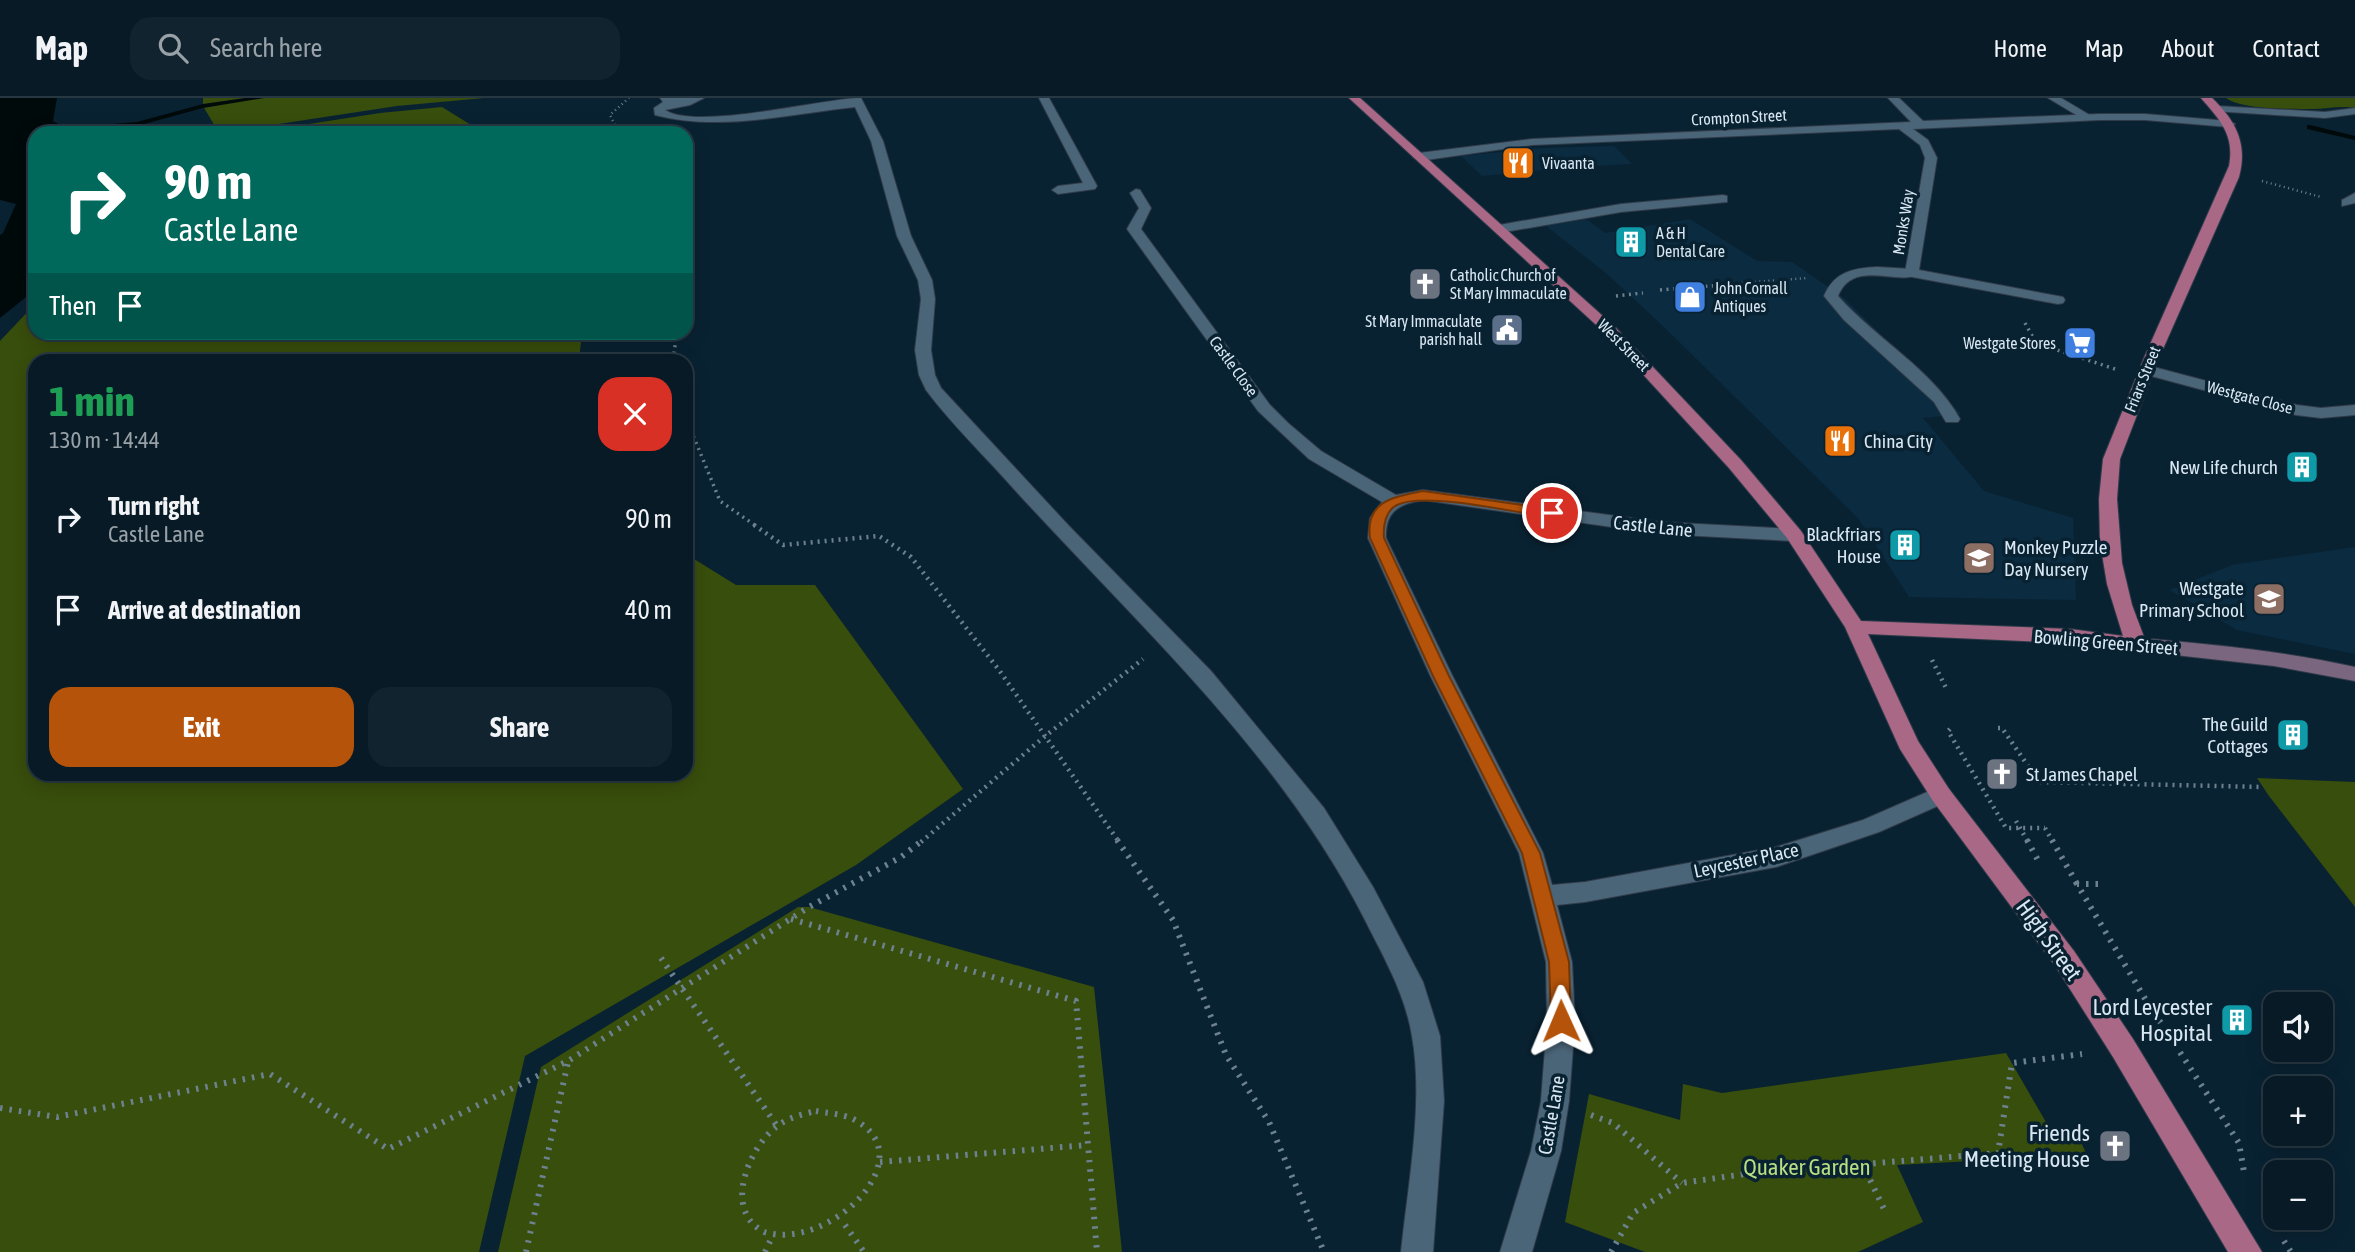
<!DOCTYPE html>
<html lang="en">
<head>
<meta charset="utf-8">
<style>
  :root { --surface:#071a26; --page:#10232e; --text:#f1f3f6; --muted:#98a1a7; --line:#283843; --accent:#b45309 }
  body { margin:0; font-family:"Asap Condensed",sans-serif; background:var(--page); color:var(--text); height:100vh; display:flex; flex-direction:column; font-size:26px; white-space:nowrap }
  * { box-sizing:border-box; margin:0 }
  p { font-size:23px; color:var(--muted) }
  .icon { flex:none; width:38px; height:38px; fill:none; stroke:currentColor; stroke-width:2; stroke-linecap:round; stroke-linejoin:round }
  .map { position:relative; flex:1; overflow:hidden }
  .drawer { position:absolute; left:28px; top:256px; width:665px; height:427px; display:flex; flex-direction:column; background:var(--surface); border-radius:21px; box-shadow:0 4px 18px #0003,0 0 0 2px var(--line) }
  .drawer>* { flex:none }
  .top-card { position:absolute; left:28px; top:28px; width:665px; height:214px; border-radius:21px; box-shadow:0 4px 18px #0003,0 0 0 2px var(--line); background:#00695c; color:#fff; overflow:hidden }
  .controls { position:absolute; left:2263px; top:894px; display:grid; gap:14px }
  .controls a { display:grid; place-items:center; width:70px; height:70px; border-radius:14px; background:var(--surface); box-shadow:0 4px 18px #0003,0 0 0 2px var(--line); font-size:35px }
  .pin { position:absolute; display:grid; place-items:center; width:60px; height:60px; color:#fff; margin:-30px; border:4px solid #fff; border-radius:50%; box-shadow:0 2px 7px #0007 }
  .me { position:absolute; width:77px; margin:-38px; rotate:359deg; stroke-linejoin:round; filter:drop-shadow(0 0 5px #0008) }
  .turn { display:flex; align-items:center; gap:24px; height:147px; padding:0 21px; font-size:32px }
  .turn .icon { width:91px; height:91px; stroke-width:2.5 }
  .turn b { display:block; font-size:49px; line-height:60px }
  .then { display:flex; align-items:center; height:66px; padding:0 21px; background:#0003; gap:14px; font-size:26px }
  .round { display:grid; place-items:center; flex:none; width:74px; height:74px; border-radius:21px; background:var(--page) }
  .head { display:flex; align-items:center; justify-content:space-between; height:119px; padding:0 21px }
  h1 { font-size:42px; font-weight:700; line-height:52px; color:#1e9e55 }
  .action { display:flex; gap:14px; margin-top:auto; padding:14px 21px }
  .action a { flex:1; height:80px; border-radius:21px; background:var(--accent); color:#fff; font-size:28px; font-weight:700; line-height:80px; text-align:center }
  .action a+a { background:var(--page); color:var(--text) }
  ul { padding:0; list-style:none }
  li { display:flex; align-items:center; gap:21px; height:91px; padding:0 21px }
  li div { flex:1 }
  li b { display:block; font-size:26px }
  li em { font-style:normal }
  header { display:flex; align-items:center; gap:42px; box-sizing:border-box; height:98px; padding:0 35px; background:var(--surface); border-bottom:2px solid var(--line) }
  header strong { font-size:33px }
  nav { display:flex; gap:38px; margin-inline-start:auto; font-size:24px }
  .search { width:490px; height:63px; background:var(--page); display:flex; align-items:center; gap:18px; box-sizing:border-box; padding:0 24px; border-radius:21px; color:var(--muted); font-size:26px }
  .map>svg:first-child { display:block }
  .built { fill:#0b2b40 }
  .green { fill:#384e0c }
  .water { fill:#010a0a }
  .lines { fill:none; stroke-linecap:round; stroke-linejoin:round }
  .stream { fill:#010a0a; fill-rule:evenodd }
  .lane-casing { stroke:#303b49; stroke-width:2 }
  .street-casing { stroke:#303b49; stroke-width:2 }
  .secondary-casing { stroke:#303b49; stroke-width:2 }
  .primary-casing { stroke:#303b49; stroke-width:2 }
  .path-far3 { stroke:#6d818f; stroke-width:2.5; stroke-dasharray:1 3.5; stroke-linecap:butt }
  .path-far2 { stroke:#6d818f; stroke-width:3.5; stroke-dasharray:2 4.5; stroke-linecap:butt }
  .path-far1 { stroke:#6d818f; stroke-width:4.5; stroke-dasharray:2 5; stroke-linecap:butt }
  .path { stroke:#6d818f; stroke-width:6; stroke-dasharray:2.5 7; stroke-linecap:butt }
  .lane { fill:#4b6578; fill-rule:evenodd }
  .street { fill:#4b6578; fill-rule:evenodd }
  .secondary { fill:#7a667f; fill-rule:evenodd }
  .primary { fill:#a96885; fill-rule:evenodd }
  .path-bridge { stroke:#6d818f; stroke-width:4.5; stroke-dasharray:2 5; stroke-linecap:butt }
  .route { fill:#b45309; stroke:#753606; stroke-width:2 }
  .labels { text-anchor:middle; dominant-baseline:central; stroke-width:7; stroke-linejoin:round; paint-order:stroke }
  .far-street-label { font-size:16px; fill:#d8e7f2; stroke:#092232 }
  .far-poi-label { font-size:16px; fill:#d8e7f2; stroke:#092232; text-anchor:start }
  .poi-label { font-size:19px; fill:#d8e7f2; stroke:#092232; text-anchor:end }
  .street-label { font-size:19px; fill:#d8e7f2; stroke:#092232 }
  .near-street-label { font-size:23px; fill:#d8e7f2; stroke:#092232 }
  .near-poi-label { font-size:23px; fill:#d8e7f2; stroke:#092232; text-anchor:end }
  .near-park-label { font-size:23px; fill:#b8de82; stroke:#092232 }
</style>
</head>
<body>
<header>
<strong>Map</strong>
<div class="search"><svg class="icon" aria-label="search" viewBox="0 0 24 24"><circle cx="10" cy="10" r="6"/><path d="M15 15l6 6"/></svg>Search here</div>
<nav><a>Home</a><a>Map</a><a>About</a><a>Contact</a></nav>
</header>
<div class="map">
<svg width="2355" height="1154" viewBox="0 0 2355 1154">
  <rect width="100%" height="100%" fill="#092232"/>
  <g class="built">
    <polygon points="1614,48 1632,66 1573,69 1482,78 1461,58 1541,50"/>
    <polygon points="1586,121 1605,135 1690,121 1757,163 1792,164 1844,200 1961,316 1923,320 1984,393 2073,420 2076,502 1909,499 1858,420 1664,229 1606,175 1546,128"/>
    <polygon points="2355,449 2355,556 2237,532 2170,492 2232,467"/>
  </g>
  <g class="green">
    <polygon points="203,0 484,0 397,8 219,35 203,8"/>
    <path d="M 2226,0 L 2355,0 L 2355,10 C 2340,7 2327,11 2312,11 C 2290,11 2243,12 2226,0 Z"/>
    <polygon points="442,9 484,35 250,35 380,15"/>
    <polygon points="35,206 35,234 582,235 579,262 35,262 35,676 686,676 686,456 736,487 815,487 963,691 856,767 525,958 479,1154 0,1154 0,243"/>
    <polygon points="2257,680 2355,684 2355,809 2269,698"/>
    <polygon points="798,809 809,809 1094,889 1122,1154 498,1154 541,969"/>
    <polygon points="2006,955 2054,1038 2077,1036 2087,1057 1897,1067 1923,1124 1858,1154 1645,1154 1565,1124 1589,996 1680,1022 1683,986 1722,995"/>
  </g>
  <polygon class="water" points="0,0 57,0 53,23 60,27 80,26 99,35 35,35 35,192 0,220 0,137 3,135 16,106 0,102"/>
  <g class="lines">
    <g class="stream">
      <polygon points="245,0 264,0 203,10 137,28 87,32 83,30 87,28 137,24 203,6"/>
      <polygon points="2310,27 2355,38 2355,42 2307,31 2307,27"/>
    </g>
    <defs>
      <g id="lane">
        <path d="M 660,0 L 704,0 L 690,7 L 665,12 C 697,33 825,0 861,0 L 883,43 L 911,138 L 932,182 L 935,201 L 931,252 L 935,277 L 941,290 L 1069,428 L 1211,573 L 1324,710 L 1373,789 L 1423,884 L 1440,938 L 1444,1003 L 1433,1154 L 1401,1154 C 1408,1086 1424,1005 1412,938 C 1405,895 1383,858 1364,820 C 1279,654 1139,528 1014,391 C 985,358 952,327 926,292 L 919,277 L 915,252 L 921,201 L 918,182 L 897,138 L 871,43 L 855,9 C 790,16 719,34 655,17 L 654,10 L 663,4 Z"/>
        <polygon points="2048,0 2061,0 2093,19 2083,21"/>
        <polygon points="2355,95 2355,105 2342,108 2342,102"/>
        <polygon points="1723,97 1727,98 1727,104 1621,114 1499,135 1492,131 1499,127 1621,106"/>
        <path d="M 1877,169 L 1912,171 L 1919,175 C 1901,190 1854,159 1838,198 C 1876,241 1932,271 1960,321 L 1958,324 L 1946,324 L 1934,304 L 1844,222 L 1824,198 C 1834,174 1853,170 1877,169 Z"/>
      </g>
      <g id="street">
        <polygon points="1039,0 1049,0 1097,88 1095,91 1058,96 1052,92 1058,88 1083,85"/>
        <polygon points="1888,0 1899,0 1923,23 2099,16 2145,16 2229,23 2235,26 2229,29 2145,22 2099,22 1913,31 1928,42 1937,60 1919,172 2063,199 2065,202 2063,205 2058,206 1907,178 1905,175 1925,60 1920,47 1899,31 1532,47 1419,63 1413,59 1419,55 1532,41 1911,24"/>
        <polygon points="2217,8 2325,14 2355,10 2355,16 2325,20 2213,13 2213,9"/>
        <path d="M 1136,91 L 1140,92 L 1151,110 L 1141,131 L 1270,307 L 1288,325 L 1321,353 L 1396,397 L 1423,392 L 1661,424 L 1794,431 L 1803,437 L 1794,443 L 1661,436 L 1423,402 C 1398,406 1385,414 1386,440 L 1452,577 L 1543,755 L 1552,787 L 1585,784 L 1776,749 L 1863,722 L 1941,688 L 1949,691 L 1953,697 L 1949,703 L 1879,734 L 1776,769 L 1585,804 L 1557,807 L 1572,864 L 1575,923 L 1569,1003 L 1561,1053 L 1532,1154 L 1500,1154 L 1531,1053 L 1541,1003 L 1547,923 L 1546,864 L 1519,755 L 1430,577 L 1368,440 L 1370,420 L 1382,404 L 1309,361 L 1258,313 L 1127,131 L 1139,110 L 1130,95 Z"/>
        <polygon points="2146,267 2297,307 2321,310 2355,307 2355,317 2321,320 2296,317 2140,275 2138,272"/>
      </g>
      <path id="secondary" d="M 2137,540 C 2210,546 2283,553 2355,569 L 2355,583 L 2274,568 L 2130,552 L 2127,547 L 2130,542 Z"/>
      <path id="primary" d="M 1349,0 L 1360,0 L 1615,229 L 1741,362 L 1801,433 L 1861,523 L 2070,531 L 2123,538 L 2107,486 L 2100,444 L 2099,401 L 2103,361 L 2144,260 L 2229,68 C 2235,37 2220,22 2201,0 L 2212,0 C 2236,23 2248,46 2239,79 L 2159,260 L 2120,361 L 2117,401 L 2122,465 L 2132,507 L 2147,547 L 2144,552 L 2137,554 L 2070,545 L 1868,536 L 1918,643 L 1949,691 L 2074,853 L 2133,941 L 2262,1154 L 2228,1154 L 2113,959 L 2056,869 L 1933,703 L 1900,651 L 1845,529 L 1787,440 L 1729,370 L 1605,235 Z"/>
    </defs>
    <use href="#lane" class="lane-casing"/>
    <use href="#street" class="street-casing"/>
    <use href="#secondary" class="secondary-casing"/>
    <use href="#primary" class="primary-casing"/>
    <g class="path-far3">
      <polyline points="619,35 610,17 629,0"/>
      <polyline points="2262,83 2321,99"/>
      <polyline points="1728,186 1807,180"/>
    </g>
    <g class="path-far2">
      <polyline points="1660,192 1749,185"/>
      <polyline points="1616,198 1643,195"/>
      <polyline points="2025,225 2036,245 2115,271"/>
      <polyline points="673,262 677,234"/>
      <polyline points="686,320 720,403 756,428"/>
    </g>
    <g class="path-far1">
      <polyline points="754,427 783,447 879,438 911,459 999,572 1119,744"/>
      <polyline points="1932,562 1947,592"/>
      <polyline points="1998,630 2002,630 2039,684 2263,689"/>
      <polyline points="2016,723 2028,744"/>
      <polyline points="2045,730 2053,744"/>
      <polyline points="921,744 1044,639 1143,561"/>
    </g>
    <g class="path">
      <polyline points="1117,742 1173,822 1226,957 1269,1024 1324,1154"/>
      <polyline points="2027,742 2040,766"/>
      <polyline points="2052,742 2077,786"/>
      <polyline points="2098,786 2077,786 2144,899 2239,1045 2244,1074"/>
      <polyline points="791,821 1076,903 1097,1154"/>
      <polyline points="661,860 777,1028"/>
      <polyline points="0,1010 57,1019 270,976 388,1051 568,963 809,809 901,759 923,742"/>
      <path d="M 816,1013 C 827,1015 843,1016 853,1021 C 927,1058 829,1154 764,1134 C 722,1112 749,1050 776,1029 C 787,1020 803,1016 816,1013 Z"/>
      <polyline points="1591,1017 1613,1025 1682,1085"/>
      <polyline points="880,1064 1088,1047"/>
      <polyline points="1862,1065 1884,1111"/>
      <polyline points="845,1127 864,1154"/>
      <polyline points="2284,1143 2291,1154"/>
      <polyline points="526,1154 568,964"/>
      <polyline points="765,1154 772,1139"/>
      <polyline points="1611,1154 1633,1115 1682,1085 1745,1076 1998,1055 2012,965 2082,956"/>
    </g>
    <use href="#lane" class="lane"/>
    <use href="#street" class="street"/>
    <use href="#secondary" class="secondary"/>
    <use href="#primary" class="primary"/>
    <polyline class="path-bridge" points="1950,631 1948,633 2006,730 2045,730"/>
  </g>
  <path class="route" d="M 1423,393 L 1552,411 L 1559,415 L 1552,420 C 1519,415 1424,393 1397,407 C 1385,413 1383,429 1384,440 L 1449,578 L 1540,755 L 1569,864 L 1571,923 L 1568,929 L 1561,932 L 1554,929 L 1551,923 L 1549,864 L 1522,755 L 1433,578 L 1370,440 C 1365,402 1395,399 1423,393 Z"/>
  <defs>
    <symbol id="restaurant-square" viewBox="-11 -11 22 22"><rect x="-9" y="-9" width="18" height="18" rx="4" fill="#e8710a" stroke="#092232"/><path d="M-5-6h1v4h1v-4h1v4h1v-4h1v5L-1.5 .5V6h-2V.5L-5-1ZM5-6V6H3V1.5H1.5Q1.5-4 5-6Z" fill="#fff"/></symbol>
    <symbol id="building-square" viewBox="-11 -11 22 22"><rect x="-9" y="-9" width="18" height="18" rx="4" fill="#0f9aa8" stroke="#092232"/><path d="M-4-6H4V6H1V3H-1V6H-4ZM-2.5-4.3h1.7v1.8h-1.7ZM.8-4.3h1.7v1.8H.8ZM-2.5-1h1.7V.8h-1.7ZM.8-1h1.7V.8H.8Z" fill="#fff"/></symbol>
    <symbol id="church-square" viewBox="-11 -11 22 22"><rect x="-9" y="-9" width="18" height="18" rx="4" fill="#6b7280" stroke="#092232"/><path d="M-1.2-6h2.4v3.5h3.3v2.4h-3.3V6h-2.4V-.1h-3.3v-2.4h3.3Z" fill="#fff"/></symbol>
    <symbol id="shop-square" viewBox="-11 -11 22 22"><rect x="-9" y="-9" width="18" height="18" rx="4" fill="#3f7fe0" stroke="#092232"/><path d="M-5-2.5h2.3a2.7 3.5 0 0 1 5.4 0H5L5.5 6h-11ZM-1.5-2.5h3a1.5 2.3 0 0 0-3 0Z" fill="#fff"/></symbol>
    <symbol id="civic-square" viewBox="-11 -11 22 22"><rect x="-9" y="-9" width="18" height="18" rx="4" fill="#5c6f8a" stroke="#092232"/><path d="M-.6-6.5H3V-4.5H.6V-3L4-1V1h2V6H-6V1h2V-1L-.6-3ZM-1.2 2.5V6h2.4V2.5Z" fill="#fff"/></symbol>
    <symbol id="supermarket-square" viewBox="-11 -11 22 22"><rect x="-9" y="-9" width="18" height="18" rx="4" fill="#3f7fe0" stroke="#092232"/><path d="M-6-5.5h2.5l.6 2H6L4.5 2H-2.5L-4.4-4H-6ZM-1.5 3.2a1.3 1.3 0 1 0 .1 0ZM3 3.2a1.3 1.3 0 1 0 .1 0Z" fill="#fff"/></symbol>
    <symbol id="school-square" viewBox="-11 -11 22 22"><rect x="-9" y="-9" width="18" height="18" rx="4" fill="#8d6e63" stroke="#092232"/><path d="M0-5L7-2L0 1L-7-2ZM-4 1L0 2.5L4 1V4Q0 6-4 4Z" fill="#fff"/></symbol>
  </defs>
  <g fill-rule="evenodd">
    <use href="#restaurant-square" x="1499" y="46" width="38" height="38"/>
    <use href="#building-square" x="1612" y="125" width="38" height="38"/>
    <use href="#church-square" x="1406" y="167" width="38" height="38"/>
    <use href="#shop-square" x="1671" y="180" width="38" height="38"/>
    <use href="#civic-square" x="1488" y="213" width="38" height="38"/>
    <use href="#supermarket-square" x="2061" y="226" width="38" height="38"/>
    <use href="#restaurant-square" x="1821" y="324" width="38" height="38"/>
    <use href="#building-square" x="2283" y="350" width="38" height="38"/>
    <use href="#building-square" x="1886" y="428" width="38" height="38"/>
    <use href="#school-square" x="1960" y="441" width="38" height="38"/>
    <use href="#school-square" x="2250" y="482" width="38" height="38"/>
    <use href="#building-square" x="2274" y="618" width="38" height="38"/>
    <use href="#church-square" x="1983" y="657" width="38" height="38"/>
    <use href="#building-square" x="2218" y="903" width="38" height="38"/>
    <use href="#church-square" x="2096" y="1029" width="38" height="38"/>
  </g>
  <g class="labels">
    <g class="far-street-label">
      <text transform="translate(1739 19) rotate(-3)">Crompton Street</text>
      <text transform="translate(1903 124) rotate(-81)">Monks Way</text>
      <text transform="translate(1624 247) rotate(45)">West Street</text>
      <text transform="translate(1234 268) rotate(54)">Castle Close</text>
      <text transform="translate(2142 281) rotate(-68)">Friars Street</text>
      <text transform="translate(2250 299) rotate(15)">Westgate Close</text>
    </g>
    <g class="far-poi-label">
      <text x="1542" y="65">Vivaanta</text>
      <text x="1656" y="135">A &amp; H<tspan x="1656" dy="18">Dental Care</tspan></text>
      <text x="1450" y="177">Catholic Church of<tspan x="1450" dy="18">St Mary Immaculate</tspan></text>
      <text x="1714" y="190">John Cornall<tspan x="1714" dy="18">Antiques</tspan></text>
      <text x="1482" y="223" text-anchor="end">St Mary Immaculate<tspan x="1482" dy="18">parish hall</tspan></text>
      <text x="2056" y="245" text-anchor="end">Westgate Stores</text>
    </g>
    <g class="poi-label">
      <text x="1864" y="343" text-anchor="start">China City</text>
      <text x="2278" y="369">New Life church</text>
      <text x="1881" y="436">Blackfriars<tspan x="1881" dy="22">House</tspan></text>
      <text x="2004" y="449" text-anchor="start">Monkey Puzzle<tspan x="2004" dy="22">Day Nursery</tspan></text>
      <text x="2244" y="490">Westgate<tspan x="2244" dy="22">Primary School</tspan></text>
      <text x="2268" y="626">The Guild<tspan x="2268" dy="22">Cottages</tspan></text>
      <text x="2026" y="676" text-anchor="start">St James Chapel</text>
    </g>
    <g class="street-label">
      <text transform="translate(1653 428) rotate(6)">Castle Lane</text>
      <text transform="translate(2106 544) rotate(5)">Bowling Green Street</text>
      <text transform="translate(1746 762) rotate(-12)">Leycester Place</text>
      <text transform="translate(1551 1017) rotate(-80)">Castle Lane</text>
    </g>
    <g class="near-street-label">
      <text transform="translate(2049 842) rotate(54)">High Street</text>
    </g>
    <g class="near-poi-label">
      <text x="2212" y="909">Lord Leycester<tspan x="2212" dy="26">Hospital</tspan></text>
      <text x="2090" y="1035">Friends<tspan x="2090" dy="26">Meeting House</tspan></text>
    </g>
    <g class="near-park-label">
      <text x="1807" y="1069">Quaker Garden</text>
    </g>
  </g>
</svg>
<div class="controls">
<a><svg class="icon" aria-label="sound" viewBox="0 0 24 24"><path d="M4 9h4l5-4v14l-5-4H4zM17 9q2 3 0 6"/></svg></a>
<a>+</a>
<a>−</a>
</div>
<div class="pin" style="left:1552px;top:415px;background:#d93025"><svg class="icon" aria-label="arrive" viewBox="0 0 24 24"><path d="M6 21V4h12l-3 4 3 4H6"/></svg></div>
<svg class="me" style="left:1561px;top:923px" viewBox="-20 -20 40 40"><path d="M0-17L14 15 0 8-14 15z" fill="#b45309" stroke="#fff" stroke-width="4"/></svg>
<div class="top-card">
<div class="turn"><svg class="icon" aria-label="right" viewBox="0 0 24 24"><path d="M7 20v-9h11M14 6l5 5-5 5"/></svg><div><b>90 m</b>Castle Lane</div></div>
<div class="then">Then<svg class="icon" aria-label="arrive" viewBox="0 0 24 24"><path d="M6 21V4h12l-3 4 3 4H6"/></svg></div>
</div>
<section class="drawer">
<div class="head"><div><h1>1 min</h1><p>130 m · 14:44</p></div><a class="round" style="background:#d93025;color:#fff"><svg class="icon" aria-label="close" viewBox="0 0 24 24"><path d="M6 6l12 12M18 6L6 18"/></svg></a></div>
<ul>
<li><svg class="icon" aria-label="right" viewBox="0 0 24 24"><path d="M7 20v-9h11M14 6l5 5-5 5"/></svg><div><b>Turn right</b><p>Castle Lane</p></div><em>90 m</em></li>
<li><svg class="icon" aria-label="arrive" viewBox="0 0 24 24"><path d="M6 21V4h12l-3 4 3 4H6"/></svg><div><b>Arrive at destination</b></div><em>40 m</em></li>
</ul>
<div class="action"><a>Exit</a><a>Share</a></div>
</section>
</div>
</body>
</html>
